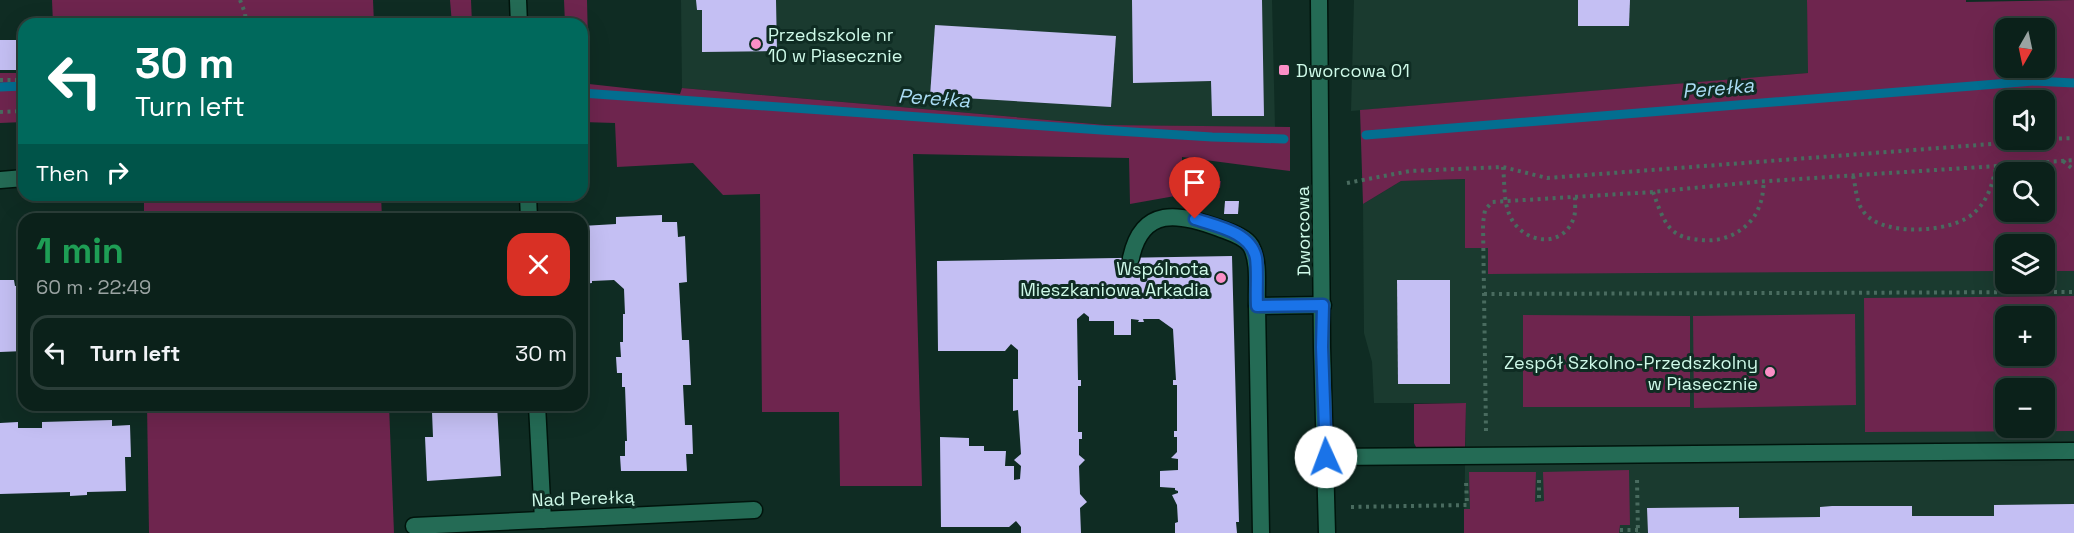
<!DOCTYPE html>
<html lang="en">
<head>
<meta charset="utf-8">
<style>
  :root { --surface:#0b211a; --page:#142923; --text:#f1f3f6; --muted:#9aa3a2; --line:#2b3e39 }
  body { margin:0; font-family:"Space Grotesk",sans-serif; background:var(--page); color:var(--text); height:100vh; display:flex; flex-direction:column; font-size:22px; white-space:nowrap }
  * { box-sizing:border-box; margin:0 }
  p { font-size:20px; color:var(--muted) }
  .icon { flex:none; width:33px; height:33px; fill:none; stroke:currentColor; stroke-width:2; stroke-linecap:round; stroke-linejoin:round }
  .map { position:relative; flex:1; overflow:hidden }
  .sheet { position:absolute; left:18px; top:213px; width:570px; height:198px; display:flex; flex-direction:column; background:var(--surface); border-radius:18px; box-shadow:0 6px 24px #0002,0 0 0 2px var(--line) }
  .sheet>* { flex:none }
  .top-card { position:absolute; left:18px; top:18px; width:570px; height:183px; border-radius:18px; box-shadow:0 6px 24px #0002,0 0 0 2px var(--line); background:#00695c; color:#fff; overflow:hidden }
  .needle { width:39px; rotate:189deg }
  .controls { position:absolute; left:1995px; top:18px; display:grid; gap:12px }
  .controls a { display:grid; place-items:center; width:60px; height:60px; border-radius:12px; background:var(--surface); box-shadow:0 6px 24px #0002,0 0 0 2px var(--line); font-size:30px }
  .pin { position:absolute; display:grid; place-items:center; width:51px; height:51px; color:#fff; margin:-62px -26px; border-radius:50% 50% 50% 0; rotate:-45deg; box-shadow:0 0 6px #0007 }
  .pin .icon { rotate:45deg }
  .me { position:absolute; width:66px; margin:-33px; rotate:358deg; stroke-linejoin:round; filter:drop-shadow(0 0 4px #0008) }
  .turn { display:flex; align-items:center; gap:21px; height:126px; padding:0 18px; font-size:27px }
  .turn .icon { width:78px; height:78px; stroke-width:2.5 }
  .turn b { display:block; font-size:42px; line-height:51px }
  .then { display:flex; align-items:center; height:57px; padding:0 18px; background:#0003; gap:12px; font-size:22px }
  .round { display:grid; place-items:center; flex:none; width:63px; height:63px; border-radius:18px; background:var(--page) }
  .overview { display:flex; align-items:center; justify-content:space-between; height:102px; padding:0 18px }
  h1 { font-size:36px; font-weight:700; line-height:45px; color:#1e9e55 }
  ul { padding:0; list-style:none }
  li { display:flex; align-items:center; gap:18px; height:75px; margin:0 12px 9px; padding:0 6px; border:3px solid var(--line); border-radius:18px }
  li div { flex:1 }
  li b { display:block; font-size:22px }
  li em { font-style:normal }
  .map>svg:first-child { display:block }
  .built { fill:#1a3a2f; fill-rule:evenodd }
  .green { fill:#6e254e; fill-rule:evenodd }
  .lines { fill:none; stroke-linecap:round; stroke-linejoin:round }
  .stream { stroke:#036e90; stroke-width:9 }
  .building { fill:#c4bff3 }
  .service-casing { stroke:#00140c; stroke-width:19 }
  .minor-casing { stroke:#00140c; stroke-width:19 }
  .tertiary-casing { stroke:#00140c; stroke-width:19 }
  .path { stroke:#496b5f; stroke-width:4; stroke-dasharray:3 4.5; stroke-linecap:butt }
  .service { stroke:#246b55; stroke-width:16 }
  .minor { stroke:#246b55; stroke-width:16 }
  .tertiary { stroke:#246b55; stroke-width:16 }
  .route-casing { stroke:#114b97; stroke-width:15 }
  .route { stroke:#1a73e8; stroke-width:10 }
  .poi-dot { fill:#fa8fc6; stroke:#0f2c23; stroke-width:2 }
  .labels { text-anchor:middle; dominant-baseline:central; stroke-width:6; stroke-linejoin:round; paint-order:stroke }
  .poi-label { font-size:18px; fill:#cffae9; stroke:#0f2c23; text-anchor:start }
  .street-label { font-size:18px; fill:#cffae9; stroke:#0f2c23 }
  .water-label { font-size:20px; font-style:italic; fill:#aadcf4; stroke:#0f2c23 }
</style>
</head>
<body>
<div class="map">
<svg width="2074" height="533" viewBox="0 0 2074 533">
  <rect width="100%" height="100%" fill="#0f2c23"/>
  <g class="built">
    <polygon points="681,0 1272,0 1275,127 1106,125 682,88"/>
    <polygon points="1354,0 1807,0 1809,73 1351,111"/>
    <path d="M 1465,179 L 1465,248 L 2074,242 L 2074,533 L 1464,533 L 1466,403 L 1374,403 L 1372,362 L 1364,333 L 1363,204 L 1401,181 ZM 2006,244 L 2044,244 L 2044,284 L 2006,284 ZM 2006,316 L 2044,316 L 2044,356 L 2006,356 ZM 2006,388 L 2044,388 L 2044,428 L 2006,428 Z"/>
  </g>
  <g class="green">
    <polygon points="52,0 373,0 374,24 53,24"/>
    <polygon points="450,0 471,0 472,24 452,24"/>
    <polygon points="564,0 587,0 589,84 680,94 682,88 1106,125 1290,127 1290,171 1182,157 1182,178 1221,181 1220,188 1130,204 1129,158 913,154 922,486 840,486 839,412 762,412 760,194 723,195 693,163 617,167 615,123 582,122 582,24 565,24"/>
    <path d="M 1807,0 L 1966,0 L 1966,2 L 2074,0 L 2074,271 L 2045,271 L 2044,244 L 2006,244 L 2005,271 L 1488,274 L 1488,248 L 1465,248 L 1465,179 L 1401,181 L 1363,204 L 1360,110 L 1808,73 ZM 2006,28 L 2044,28 L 2044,68 L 2006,68 ZM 2044,100 L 2044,140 L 2006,140 L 2006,100 ZM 2006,172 L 2044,172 L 2044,212 L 2006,212 Z"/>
    <polygon points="0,73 24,73 24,122 0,123"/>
    <polygon points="144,195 381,195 382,219 144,219"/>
    <path d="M 2074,296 L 2074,431 L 1865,432 L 1864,298 ZM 2006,316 L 2044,316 L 2044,356 L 2006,356 ZM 2006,388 L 2044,388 L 2044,428 L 2006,428 Z"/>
    <polygon points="1855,314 1856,405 1694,408 1693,316"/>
    <polygon points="1523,315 1690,316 1690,407 1523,407"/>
    <polygon points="1466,403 1465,447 1416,447 1414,443 1414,404"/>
    <polygon points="147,405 389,405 394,533 149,533"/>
    <polygon points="1629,470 1630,525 1620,525 1619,533 1464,533 1464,509 1470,509 1469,472 1536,472 1535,502 1544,501 1543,472"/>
  </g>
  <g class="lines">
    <g class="stream">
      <polyline points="0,87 24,86"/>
      <polyline points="582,93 1101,130 1212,137 1284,139"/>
      <polyline points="1366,135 2034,81 2074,83"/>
    </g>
  </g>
  <g class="building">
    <polygon points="696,0 776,0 777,51 702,52 702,10 697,10"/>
    <polygon points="1132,0 1262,0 1264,116 1212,116 1211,81 1133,83"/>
    <polygon points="1578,0 1630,0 1629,26 1578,26"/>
    <polygon points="935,25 1116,36 1111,107 930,96"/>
    <rect x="0" y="40" width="24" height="30"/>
    <polygon points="1225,201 1239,201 1238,214 1224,214"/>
    <polygon points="662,215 662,222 677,222 678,237 685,236 687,282 679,283 682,340 689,340 691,385 683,385 685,425 692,425 693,454 686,454 687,471 621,471 620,456 625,456 625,441 627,441 625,387 622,387 622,373 617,373 616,357 621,357 620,342 623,342 623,314 625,314 624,289 614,280 592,281 592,283 582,284 582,226 616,224 616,217"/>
    <polygon points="1232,256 1239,522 1236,522 1237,533 1175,533 1175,523 1178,522 1177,505 1172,495 1178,493 1178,491 1175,490 1175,488 1160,487 1160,471 1178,470 1178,459 1171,458 1177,452 1177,437 1174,437 1174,431 1177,431 1177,385 1173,385 1173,380 1176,380 1173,329 1159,319 1143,319 1144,322 1138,322 1139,320 1131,319 1131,335 1114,335 1114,321 1089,321 1089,317 1084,313 1077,319 1078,380 1081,380 1081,386 1078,386 1078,432 1082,432 1082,439 1079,439 1079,455 1085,460 1079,466 1080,494 1087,502 1080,508 1081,533 1021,533 1021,527 1016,521 1009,527 941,527 940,437 969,438 969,446 984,446 984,451 1006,451 1005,466 1014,466 1014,480 1020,479 1021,466 1014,460 1021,454 1018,410 1013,411 1013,379 1018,379 1018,350 1011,344 1005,351 938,351 937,261"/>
    <polygon points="0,280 14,280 15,286 24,285 24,351 0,352"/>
    <polygon points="1397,280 1450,280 1450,384 1398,384"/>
    <polygon points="424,405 497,405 501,476 427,481 425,437 433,437 432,412 425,412"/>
    <polygon points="112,420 112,426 130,425 131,457 125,457 126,491 87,492 87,495 70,496 70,492 0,494 0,423 18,422 18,428 42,428 42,422"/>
    <polygon points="2074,504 2074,533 1648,533 1647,508 1739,507 1739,518 1820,517 1820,507 1832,506 1912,506 1912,516 1994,516 1994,505"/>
  </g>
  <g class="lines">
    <defs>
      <polyline id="service" points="1326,457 2074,451"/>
      <g id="minor">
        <polyline points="518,0 519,24"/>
        <polyline points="0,180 24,178"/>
        <polyline points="528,195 529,219"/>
        <path d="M 1131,258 C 1142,206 1179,213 1219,228 C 1229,232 1245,236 1251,246 C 1260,263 1256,287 1257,306"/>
        <polyline points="537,405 543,520"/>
        <polyline points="414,526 754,510"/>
        <polyline points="1261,533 1257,306 1323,305"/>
      </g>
      <polyline id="tertiary" points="1319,0 1322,347 1327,533"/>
    </defs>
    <use href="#service" class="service-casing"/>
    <use href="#minor" class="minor-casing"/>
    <use href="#tertiary" class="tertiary-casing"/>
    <g class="path">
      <polyline points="240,0 245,13 246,24"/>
      <polyline points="0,80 24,80"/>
      <polyline points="0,112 24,111"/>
      <polyline points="2044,139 2074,138"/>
      <polyline points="2063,161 2074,170"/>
      <path d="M 1503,167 C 1505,184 1503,203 1511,218 C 1524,243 1561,249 1573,220 C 1576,214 1575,204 1575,197"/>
      <path d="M 1853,176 C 1856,187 1856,202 1863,211 C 1881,238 1954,233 1975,212 C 1988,200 1993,183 1996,166"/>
      <polyline points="1347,183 1410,171 1503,167 1547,178 2044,140"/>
      <path d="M 1653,192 C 1658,205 1662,220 1672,230 C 1681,238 1691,239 1702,240 C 1726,243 1753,228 1760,204 C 1763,197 1763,188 1764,181"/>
      <polyline points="1484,294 2074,292"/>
      <polyline points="1486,431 1483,223 1485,210 1492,202 1653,192 1754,182 1996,166 2074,160"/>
      <polyline points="1539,480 1539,502"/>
      <polyline points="1637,480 1638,533"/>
      <polyline points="1351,507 1467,505 1466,481"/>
      <polyline points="1620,530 1638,530"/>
    </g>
    <use href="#service" class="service"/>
    <use href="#minor" class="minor"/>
    <use href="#tertiary" class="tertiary"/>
  </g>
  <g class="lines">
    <defs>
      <path id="route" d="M 1195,219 C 1216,226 1251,232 1256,258 C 1258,273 1256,290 1257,306 L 1323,305 L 1322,347 L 1326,457"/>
    </defs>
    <use href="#route" class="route-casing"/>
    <use href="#route" class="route"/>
  </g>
  <g class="poi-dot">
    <circle cx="756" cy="44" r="6"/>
    <rect x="1278" y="64" width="12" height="12" rx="3"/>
    <circle cx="1221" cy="278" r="6"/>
    <circle cx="1770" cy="372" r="6"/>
  </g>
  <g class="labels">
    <g class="poi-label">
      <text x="768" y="34">Przedszkole nr<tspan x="768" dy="21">10 w Piasecznie</tspan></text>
      <text x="1296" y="70">Dworcowa 01</text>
      <text x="1209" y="268" text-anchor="end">Wspólnota<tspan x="1209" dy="21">Mieszkaniowa Arkadia</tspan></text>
      <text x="1758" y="362" text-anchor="end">Zespół Szkolno-Przedszkolny<tspan x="1758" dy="21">w Piasecznie</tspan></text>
    </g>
    <g class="street-label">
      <text transform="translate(1303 231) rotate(-91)">Dworcowa</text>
      <text transform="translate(583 498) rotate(-2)">Nad Perełką</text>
    </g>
    <g class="water-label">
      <text transform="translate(1718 88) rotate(-5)">Perełka</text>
      <text transform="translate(934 98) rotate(4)">Perełka</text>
    </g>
  </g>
</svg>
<div class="controls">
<a><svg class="needle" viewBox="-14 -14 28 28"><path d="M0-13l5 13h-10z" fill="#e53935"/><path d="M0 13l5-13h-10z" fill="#9aa3a2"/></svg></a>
<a><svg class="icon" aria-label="sound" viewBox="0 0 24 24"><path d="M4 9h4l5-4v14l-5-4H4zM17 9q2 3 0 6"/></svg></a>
<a><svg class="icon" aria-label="search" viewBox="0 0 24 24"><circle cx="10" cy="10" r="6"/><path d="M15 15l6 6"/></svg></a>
<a><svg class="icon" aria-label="layers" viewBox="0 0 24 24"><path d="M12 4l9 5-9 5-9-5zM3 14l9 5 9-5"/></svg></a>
<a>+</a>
<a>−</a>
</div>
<div class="pin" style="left:1195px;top:219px;background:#d93025"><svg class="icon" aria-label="arrive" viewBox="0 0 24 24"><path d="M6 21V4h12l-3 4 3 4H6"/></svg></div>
<svg class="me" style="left:1326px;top:457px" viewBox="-20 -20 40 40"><circle r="19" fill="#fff"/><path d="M0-13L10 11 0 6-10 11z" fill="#1a73e8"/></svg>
<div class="top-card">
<div class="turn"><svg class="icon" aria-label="left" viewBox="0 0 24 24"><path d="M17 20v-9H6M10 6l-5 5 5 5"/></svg><div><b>30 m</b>Turn left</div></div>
<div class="then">Then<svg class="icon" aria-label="right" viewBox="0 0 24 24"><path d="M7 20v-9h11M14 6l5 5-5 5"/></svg></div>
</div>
<section class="sheet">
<div class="overview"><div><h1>1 min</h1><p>60 m · 22:49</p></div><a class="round" style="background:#d93025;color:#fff"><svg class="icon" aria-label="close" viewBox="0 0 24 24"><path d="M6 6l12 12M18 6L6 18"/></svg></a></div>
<ul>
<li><svg class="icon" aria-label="left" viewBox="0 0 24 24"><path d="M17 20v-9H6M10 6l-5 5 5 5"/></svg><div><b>Turn left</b></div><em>30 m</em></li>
</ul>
</section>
</div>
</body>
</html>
